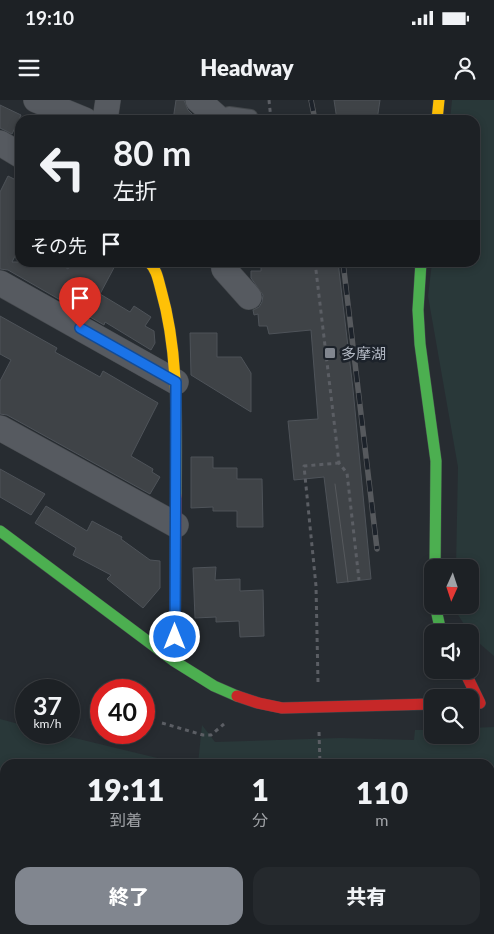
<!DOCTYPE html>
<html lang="ja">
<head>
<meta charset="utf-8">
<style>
  :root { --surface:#1d2125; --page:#25292d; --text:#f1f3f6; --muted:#a0a3a7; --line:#3b3e42; --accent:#81868f }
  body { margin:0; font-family:Lato,"Noto Sans JP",sans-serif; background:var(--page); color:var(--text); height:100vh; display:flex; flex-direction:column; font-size:19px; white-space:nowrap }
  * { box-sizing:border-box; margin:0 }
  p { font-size:16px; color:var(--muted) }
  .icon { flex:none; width:28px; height:28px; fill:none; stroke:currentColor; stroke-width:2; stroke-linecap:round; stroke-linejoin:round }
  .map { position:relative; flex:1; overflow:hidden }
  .drawer { position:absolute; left:0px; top:659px; width:495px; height:176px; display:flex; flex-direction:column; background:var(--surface); border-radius:15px 15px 0 0; box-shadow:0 2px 8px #0003,0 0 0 1px var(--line) }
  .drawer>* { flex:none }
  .guide { position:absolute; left:15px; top:15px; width:465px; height:152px; border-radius:15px; box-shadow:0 2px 8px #0003,0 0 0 1px var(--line); background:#1d2125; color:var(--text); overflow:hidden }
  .needle { width:32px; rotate:183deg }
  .fabs { position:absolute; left:424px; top:459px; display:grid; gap:10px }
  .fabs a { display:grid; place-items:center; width:55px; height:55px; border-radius:10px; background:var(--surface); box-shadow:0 2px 8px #0003,0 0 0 1px var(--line); font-size:25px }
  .speed { position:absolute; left:15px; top:579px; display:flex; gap:10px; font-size:25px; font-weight:700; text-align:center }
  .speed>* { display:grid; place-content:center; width:65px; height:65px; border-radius:50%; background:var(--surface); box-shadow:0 2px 8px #0003,0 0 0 1px var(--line); line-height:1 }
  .speed small { font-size:12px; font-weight:400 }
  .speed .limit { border:8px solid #d22; background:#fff; color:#111 }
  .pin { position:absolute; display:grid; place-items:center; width:42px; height:42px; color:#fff; margin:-51px -21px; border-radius:50% 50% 50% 0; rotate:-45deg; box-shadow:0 0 5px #0007 }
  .pin .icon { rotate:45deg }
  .me { position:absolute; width:55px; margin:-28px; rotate:0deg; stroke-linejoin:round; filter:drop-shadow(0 0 4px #0008) }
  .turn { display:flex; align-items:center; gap:18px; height:105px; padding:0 15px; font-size:22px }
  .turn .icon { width:65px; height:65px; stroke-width:2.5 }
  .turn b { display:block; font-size:35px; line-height:42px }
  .then { display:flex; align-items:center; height:48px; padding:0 15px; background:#0003; gap:10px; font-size:19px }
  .eta { display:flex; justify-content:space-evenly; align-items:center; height:85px; text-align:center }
  .eta b { font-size:30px; font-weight:800; line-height:35px }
  .primary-button { display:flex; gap:10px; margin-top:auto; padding:10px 15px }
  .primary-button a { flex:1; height:58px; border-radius:15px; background:var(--accent); color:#fff; font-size:20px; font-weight:800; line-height:58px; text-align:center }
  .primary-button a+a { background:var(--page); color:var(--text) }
  .status { display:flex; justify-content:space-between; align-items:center; height:35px; padding:0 25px; background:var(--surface); direction:ltr }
  .status svg { height:14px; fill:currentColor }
  header { display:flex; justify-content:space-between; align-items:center; height:65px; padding:0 15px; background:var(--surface); font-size:22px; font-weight:800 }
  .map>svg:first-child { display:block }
  .green { fill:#293839 }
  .building { fill:#3f4347; stroke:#4e5359 }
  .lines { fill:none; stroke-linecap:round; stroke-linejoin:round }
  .lane-casing { stroke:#44484c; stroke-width:14 }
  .street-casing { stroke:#44484c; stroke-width:26 }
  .fast-casing { stroke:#44484c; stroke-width:12 }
  .slow-casing { stroke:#44484c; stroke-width:12 }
  .jam-casing { stroke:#44484c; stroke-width:12 }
  .path { stroke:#5b5e64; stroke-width:3; stroke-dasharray:4 4; stroke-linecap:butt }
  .lane { stroke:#565a60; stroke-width:12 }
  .street { stroke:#565a60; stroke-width:25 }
  .fast { stroke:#4caf50; stroke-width:11 }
  .slow { stroke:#ffc107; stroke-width:11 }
  .jam { stroke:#c62828; stroke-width:11 }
  .tram { stroke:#56595d; stroke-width:1 }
  .rail-casing { stroke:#56595d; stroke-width:5.5 }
  .rail { stroke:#1c222a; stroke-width:4; stroke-dasharray:11; stroke-linecap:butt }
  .route-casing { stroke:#114b97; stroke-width:12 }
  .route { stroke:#1a73e8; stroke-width:9 }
  .poi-dot { fill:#81868f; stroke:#1c222a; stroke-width:2 }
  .labels { text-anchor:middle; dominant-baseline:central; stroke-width:5; stroke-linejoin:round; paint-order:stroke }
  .poi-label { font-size:15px; fill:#b1b7c2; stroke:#1c222a; text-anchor:start }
</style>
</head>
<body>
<div class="status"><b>19:10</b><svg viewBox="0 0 49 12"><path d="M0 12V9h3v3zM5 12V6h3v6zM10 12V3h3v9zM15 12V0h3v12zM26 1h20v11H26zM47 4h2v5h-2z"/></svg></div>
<header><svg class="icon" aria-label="menu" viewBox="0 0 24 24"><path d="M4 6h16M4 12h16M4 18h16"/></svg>Headway<svg class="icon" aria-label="person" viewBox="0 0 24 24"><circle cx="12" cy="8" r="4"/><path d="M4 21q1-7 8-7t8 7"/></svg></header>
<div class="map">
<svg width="494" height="834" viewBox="0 0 494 834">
  <rect width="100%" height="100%" fill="#272c31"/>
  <g class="green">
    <polygon points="452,0 494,0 494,556 472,537 455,510 455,505 470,505 470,468 456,467 458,367 428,196 432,163 475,162 475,20 450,20"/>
    <polygon points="0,619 26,626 26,632 54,633 182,664 5,664 5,830 490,830 490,664 198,664 202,625 215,642 340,638 414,640 415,630 432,630 432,635 470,635 470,628 494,627 494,834 0,834"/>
  </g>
  <g class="building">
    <polygon points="176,0 184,0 188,10 198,20 173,20"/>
    <polygon points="334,0 380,0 377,20 337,20"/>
    <polygon points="0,5 21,15 12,34 0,28"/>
    <polygon points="8,76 20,82 20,146 12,162 57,162 68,169 72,162 117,162 100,194 130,212 134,206 151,217 145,226 154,231 155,243 151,250 105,222 104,225 8,170 0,169 0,92"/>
    <polygon points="304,162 338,162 353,289 371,479 337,483 324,377 294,380 288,321 318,319 311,230 269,234 267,226 259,226 258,214 254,215 253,210 259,207 262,202 263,195 251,178 251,171 261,171 261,167"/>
    <polygon points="0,216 57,248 55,252 100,277 103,271 158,303 131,356 153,369 152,372 160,377 150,394 7,315 0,314 0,281 11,260 0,254"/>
    <polygon points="190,233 217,233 217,257 241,257 251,273 251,312 191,275"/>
    <polygon points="191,357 213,357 213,368 237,368 237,379 262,379 263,427 237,427 237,411 213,411 213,407 191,408"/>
    <polygon points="0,369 45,394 31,415 0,397"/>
    <polygon points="46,406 87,431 92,421 122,437 121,439 150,460 160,461 160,488 143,508 107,479 111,475 73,455 76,448 35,423"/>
    <polygon points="216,467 215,480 240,479 240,491 263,490 264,536 240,537 239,521 216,522 216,517 195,518 193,468"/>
  </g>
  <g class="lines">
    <defs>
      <polyline id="lane" points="216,16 229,13 251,16"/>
      <g id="street">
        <polyline points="36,0 85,20"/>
        <polyline points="198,0 216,16 216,20"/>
        <polyline points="105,20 108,0"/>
        <polyline points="0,43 20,55"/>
        <polyline points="223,162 224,169 249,197"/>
        <polyline points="0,183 176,282"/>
        <polyline points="0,328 176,425"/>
        <polyline points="490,817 494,829"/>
        <polyline points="379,830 380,834"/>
        <polyline points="41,834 42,830"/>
        <polyline points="122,834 123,830"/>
        <polyline points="317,834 327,830"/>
      </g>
      <g id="fast">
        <polyline points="421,162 418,210 420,244 436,361 435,468"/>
        <polyline points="0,431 174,561 214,586 237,596"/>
        <polyline points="435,505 441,532"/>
      </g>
      <g id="slow">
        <polyline points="437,20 439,0"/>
        <path d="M 149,162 C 157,170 158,179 161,190 C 180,256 176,327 176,396"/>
      </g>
      <g id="jam">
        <polyline points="175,537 176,396"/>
        <polyline points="464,570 480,603"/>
        <polyline points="237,596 258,603 282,608 432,604"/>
      </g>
    </defs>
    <use href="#lane" class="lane-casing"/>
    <use href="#street" class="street-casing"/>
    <use href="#fast" class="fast-casing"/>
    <use href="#slow" class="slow-casing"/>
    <use href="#jam" class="jam-casing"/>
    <g class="path">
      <polyline points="269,0 271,20"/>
      <polyline points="315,162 339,363 347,373 359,480"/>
      <polyline points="318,582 316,486 304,366 339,363"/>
      <polyline points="162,623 203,635 211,635 224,624"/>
      <polyline points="319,632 320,664"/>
      <polyline points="490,696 494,696"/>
      <polyline points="0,697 5,698"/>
      <polyline points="5,735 0,738 5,743"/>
      <polyline points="274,830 286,834"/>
      <polyline points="5,834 10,830"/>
    </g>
    <use href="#lane" class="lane"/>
    <use href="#street" class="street"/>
    <use href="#fast" class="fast"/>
    <use href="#slow" class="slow"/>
    <use href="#jam" class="jam"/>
    <polyline class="tram" points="335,384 348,482"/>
    <defs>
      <g id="rail">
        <polyline points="311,0 315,20"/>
        <polyline points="343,162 377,449"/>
      </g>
    </defs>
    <use href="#rail" class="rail-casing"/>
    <use href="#rail" class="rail"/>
  </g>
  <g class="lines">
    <defs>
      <polyline id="route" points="80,228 176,282 175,537"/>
    </defs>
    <use href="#route" class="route-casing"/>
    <use href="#route" class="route"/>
  </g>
  <rect class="poi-dot" x="324" y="247" width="12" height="12" rx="2.5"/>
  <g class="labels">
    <g class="poi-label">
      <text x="341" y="253">多摩湖</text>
    </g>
  </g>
</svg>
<div class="fabs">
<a><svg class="needle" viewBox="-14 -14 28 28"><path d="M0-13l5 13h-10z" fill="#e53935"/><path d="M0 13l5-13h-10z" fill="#a0a3a7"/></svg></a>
<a><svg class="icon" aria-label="sound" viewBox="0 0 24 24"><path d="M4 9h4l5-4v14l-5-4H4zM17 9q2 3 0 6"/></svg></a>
<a><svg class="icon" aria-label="search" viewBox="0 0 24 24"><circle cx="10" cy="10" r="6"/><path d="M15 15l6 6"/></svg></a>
</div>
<div class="speed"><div>37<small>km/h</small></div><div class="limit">40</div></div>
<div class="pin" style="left:80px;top:228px;background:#d93025"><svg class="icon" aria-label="arrive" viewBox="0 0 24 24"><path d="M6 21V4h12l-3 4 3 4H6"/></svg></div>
<svg class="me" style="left:175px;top:537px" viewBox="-20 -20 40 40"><circle r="17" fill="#1a73e8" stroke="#fff" stroke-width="3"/><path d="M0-11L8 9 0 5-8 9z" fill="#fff"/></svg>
<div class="guide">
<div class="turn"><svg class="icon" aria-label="left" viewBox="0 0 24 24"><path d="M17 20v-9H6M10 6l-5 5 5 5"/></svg><div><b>80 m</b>左折</div></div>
<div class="then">その先<svg class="icon" aria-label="arrive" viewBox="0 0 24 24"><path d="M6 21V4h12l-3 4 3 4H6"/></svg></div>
</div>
<section class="drawer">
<div class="eta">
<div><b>19:11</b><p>到着</p></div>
<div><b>1</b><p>分</p></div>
<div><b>110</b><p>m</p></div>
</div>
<div class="primary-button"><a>終了</a><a>共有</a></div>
</section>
</div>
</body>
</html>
